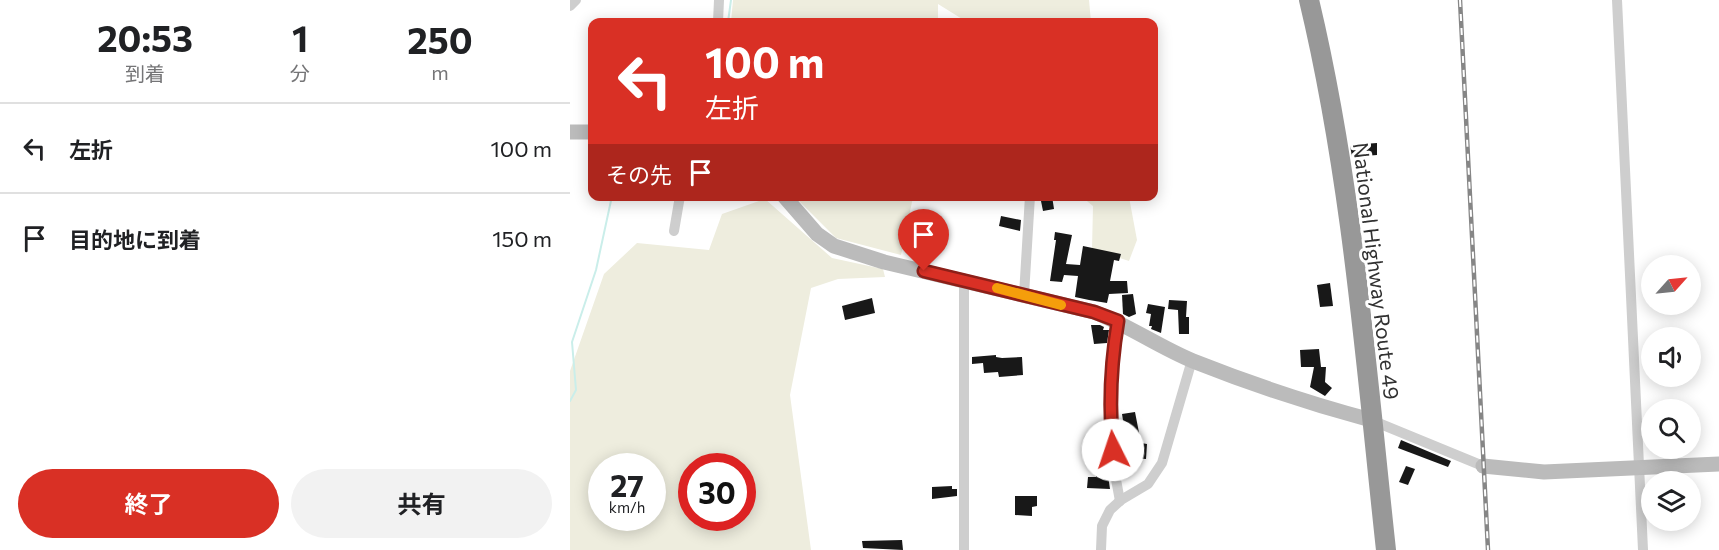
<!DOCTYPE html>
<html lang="ja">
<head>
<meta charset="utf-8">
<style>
  :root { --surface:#fff; --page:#f2f2f2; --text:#202124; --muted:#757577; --line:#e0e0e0; --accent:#d93025 }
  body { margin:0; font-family:Commissioner,"Noto Sans JP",sans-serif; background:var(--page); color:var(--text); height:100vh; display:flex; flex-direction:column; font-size:22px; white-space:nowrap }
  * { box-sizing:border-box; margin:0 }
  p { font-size:20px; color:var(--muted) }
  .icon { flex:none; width:33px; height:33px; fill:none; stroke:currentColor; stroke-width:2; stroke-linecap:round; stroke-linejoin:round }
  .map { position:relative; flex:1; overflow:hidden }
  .sheet { display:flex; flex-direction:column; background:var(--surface); width:570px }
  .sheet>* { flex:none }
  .top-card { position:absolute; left:18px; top:18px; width:570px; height:183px; border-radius:12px; box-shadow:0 3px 15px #0003; background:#d93025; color:#fff; overflow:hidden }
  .needle { width:39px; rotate:63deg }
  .tools { position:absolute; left:1071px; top:255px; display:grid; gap:12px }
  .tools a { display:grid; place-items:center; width:60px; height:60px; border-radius:50%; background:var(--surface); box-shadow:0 3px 15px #0003; font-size:30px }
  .speed { position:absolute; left:18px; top:453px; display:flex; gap:12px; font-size:30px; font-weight:700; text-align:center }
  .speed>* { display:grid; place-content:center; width:78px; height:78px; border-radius:50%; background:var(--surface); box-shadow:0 3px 15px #0003; line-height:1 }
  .speed small { font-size:15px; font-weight:400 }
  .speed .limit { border:9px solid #d22; background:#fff; color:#111 }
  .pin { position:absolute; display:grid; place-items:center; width:51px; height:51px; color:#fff; margin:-62px -26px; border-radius:50% 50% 50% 0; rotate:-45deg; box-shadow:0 0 6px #0007 }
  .pin .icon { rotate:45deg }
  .me { position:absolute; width:66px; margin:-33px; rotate:356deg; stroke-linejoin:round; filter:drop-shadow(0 0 4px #0008) }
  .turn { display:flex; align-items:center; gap:21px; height:126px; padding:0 18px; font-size:27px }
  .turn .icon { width:78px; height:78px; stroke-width:2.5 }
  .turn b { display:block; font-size:42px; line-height:51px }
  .then { display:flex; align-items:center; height:57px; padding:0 18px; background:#0003; gap:12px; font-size:22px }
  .eta { display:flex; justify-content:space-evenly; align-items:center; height:102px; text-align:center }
  .eta b { font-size:36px; font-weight:700; line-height:42px }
  .button { display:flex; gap:12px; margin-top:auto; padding:12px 18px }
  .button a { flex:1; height:69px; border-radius:36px; background:var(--accent); color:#fff; font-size:24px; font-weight:700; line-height:69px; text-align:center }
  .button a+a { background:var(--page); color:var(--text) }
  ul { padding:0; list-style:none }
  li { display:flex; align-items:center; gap:18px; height:90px; padding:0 18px; border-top:2px solid var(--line) }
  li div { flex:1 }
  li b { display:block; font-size:22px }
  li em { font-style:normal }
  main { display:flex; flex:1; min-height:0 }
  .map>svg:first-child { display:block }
  .green { fill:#eeedde; fill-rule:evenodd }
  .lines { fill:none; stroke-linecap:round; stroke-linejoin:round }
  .stream { stroke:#caeeea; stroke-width:2 }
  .building { fill:#181818 }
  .street { stroke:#cecece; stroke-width:10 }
  .secondary { stroke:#bbb; stroke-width:15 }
  .highway { stroke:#989898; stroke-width:20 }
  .rail-casing { stroke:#868686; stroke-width:4.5 }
  .rail { stroke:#fff; stroke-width:2; stroke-dasharray:7; stroke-linecap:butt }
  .route-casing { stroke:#8d1f18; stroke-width:15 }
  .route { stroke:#d93025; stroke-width:10 }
  .slow { stroke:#f59e0b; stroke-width:10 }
  .labels { text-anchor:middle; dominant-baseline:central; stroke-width:6; stroke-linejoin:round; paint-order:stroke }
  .street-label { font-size:21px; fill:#313131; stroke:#fff }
</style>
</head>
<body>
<main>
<section class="sheet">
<div class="eta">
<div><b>20:53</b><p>到着</p></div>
<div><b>1</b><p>分</p></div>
<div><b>250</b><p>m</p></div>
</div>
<ul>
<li><svg class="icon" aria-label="left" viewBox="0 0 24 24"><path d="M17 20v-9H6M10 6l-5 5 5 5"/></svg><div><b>左折</b></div><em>100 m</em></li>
<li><svg class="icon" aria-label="arrive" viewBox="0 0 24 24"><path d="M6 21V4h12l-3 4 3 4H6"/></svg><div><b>目的地に到着</b></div><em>150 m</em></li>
</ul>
<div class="button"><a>終了</a><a>共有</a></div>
</section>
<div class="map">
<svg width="1149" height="550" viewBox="0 0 1149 550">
  <rect width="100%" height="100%" fill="#fff"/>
  <g class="green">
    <polygon points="163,0 519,0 521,22 397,22 368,4 368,22 161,22"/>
    <polygon points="225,197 343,197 331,255 266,238"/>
    <polygon points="512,197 559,197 567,240 559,261 522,249 523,206"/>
    <path d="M 195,199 L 262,258 L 313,269 L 315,277 L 268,279 L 241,288 L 220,395 L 241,550 L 0,550 L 0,371 L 34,274 L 67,243 L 139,250 L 152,214 ZM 32,466 L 82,466 L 82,518 L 32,518 ZM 122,466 L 172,466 L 172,518 L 122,518 Z"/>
  </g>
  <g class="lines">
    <g class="stream">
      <polyline points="158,22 161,0"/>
      <polyline points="0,401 6,390 2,342 26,270 42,196"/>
    </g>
  </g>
  <g class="building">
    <polygon points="807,143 807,155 782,157 780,145"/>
    <polygon points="470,196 482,196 484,209 473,211"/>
    <polygon points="431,216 451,220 450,231 429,226"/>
    <polygon points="485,232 502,235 496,264 510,265 513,246 551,254 549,261 544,260 540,281 557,281 558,293 539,294 537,303 519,300 505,297 508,276 494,275 492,282 480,281 486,240 484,240"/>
    <polygon points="760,283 763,306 750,307 747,285"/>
    <polygon points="563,294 566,314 559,317 553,314 552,295"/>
    <polygon points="302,298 305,313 275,320 272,306"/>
    <polygon points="599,300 617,301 616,317 619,317 619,334 609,334 608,310 598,309"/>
    <polygon points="578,304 595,307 591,333 581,329 582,326 579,326 581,314 576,313"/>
    <polygon points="521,325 530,325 534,327 533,330 539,330 537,343 524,344"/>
    <polygon points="749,349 751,367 756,367 755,382 762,388 755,396 740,387 744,367 731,367 730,350"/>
    <polygon points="426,355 426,357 432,358 452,357 453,375 429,377 428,372 414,373 413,363 402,364 402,357"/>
    <polygon points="565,412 571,443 577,444 576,459 562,458 562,438 556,439 552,414"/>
    <polygon points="831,440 881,461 878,467 828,448"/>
    <polygon points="836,466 845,469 838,485 829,482"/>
    <polygon points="526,475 538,475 540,489 517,488 518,477 526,477"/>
    <polygon points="382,486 382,489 387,489 387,496 362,499 362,487"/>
    <polygon points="445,496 467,496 467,506 462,507 462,516 445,515"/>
    <polygon points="332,540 333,550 293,548 292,541"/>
  </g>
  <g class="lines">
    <g class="street">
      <polyline points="1047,0 1073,550"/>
      <polyline points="0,6 6,0"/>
      <polyline points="148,22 149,0"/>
      <polyline points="104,231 110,196"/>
      <polyline points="394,280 394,550"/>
      <polyline points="454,295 460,196"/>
      <path d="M 548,322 C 539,377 538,446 550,501"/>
      <polyline points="801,420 913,466"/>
      <polyline points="531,550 532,526 540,510 551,500 578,484 592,463 622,360"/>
    </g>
    <g class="secondary">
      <polyline points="0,132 22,132"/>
      <path d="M 214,196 L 247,234 L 264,246 L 314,262 L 524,312 C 558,325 589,347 623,361 C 681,384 741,404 801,420"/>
      <polyline points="913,466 974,472 1149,464"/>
    </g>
    <path class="highway" d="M 739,0 C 782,180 796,366 816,550"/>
    <defs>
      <polyline id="rail" points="890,0 918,550"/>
    </defs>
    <use href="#rail" class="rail-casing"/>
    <use href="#rail" class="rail"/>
  </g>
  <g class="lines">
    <defs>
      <path id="route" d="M 354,271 L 524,312 L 548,321 C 541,362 539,409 543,450"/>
    </defs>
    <use href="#route" class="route-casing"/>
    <use href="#route" class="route"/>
    <polyline class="slow" points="427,288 491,305"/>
  </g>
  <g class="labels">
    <g class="street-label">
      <text transform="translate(807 271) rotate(83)">National Highway Route 49</text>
    </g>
  </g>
</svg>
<div class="tools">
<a><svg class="needle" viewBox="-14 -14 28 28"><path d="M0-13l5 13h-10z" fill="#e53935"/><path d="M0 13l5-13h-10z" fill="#757577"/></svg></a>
<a><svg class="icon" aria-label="sound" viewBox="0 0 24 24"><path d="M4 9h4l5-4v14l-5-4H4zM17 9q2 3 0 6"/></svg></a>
<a><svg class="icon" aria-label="search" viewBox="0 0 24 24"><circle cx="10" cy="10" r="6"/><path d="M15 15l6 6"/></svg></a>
<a><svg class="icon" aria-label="layers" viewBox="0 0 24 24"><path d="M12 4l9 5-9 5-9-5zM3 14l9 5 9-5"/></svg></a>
</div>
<div class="speed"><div>27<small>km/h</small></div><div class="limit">30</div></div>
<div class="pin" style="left:354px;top:271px;background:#d93025"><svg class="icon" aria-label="arrive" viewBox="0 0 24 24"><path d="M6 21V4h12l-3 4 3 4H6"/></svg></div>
<svg class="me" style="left:543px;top:450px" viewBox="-20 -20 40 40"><circle r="19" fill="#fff"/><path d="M0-13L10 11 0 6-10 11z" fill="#d93025"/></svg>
<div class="top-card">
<div class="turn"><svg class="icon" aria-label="left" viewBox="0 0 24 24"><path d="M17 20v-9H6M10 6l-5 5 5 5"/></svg><div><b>100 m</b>左折</div></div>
<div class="then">その先<svg class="icon" aria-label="arrive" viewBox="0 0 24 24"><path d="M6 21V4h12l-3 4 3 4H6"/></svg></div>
</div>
</div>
</main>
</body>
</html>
